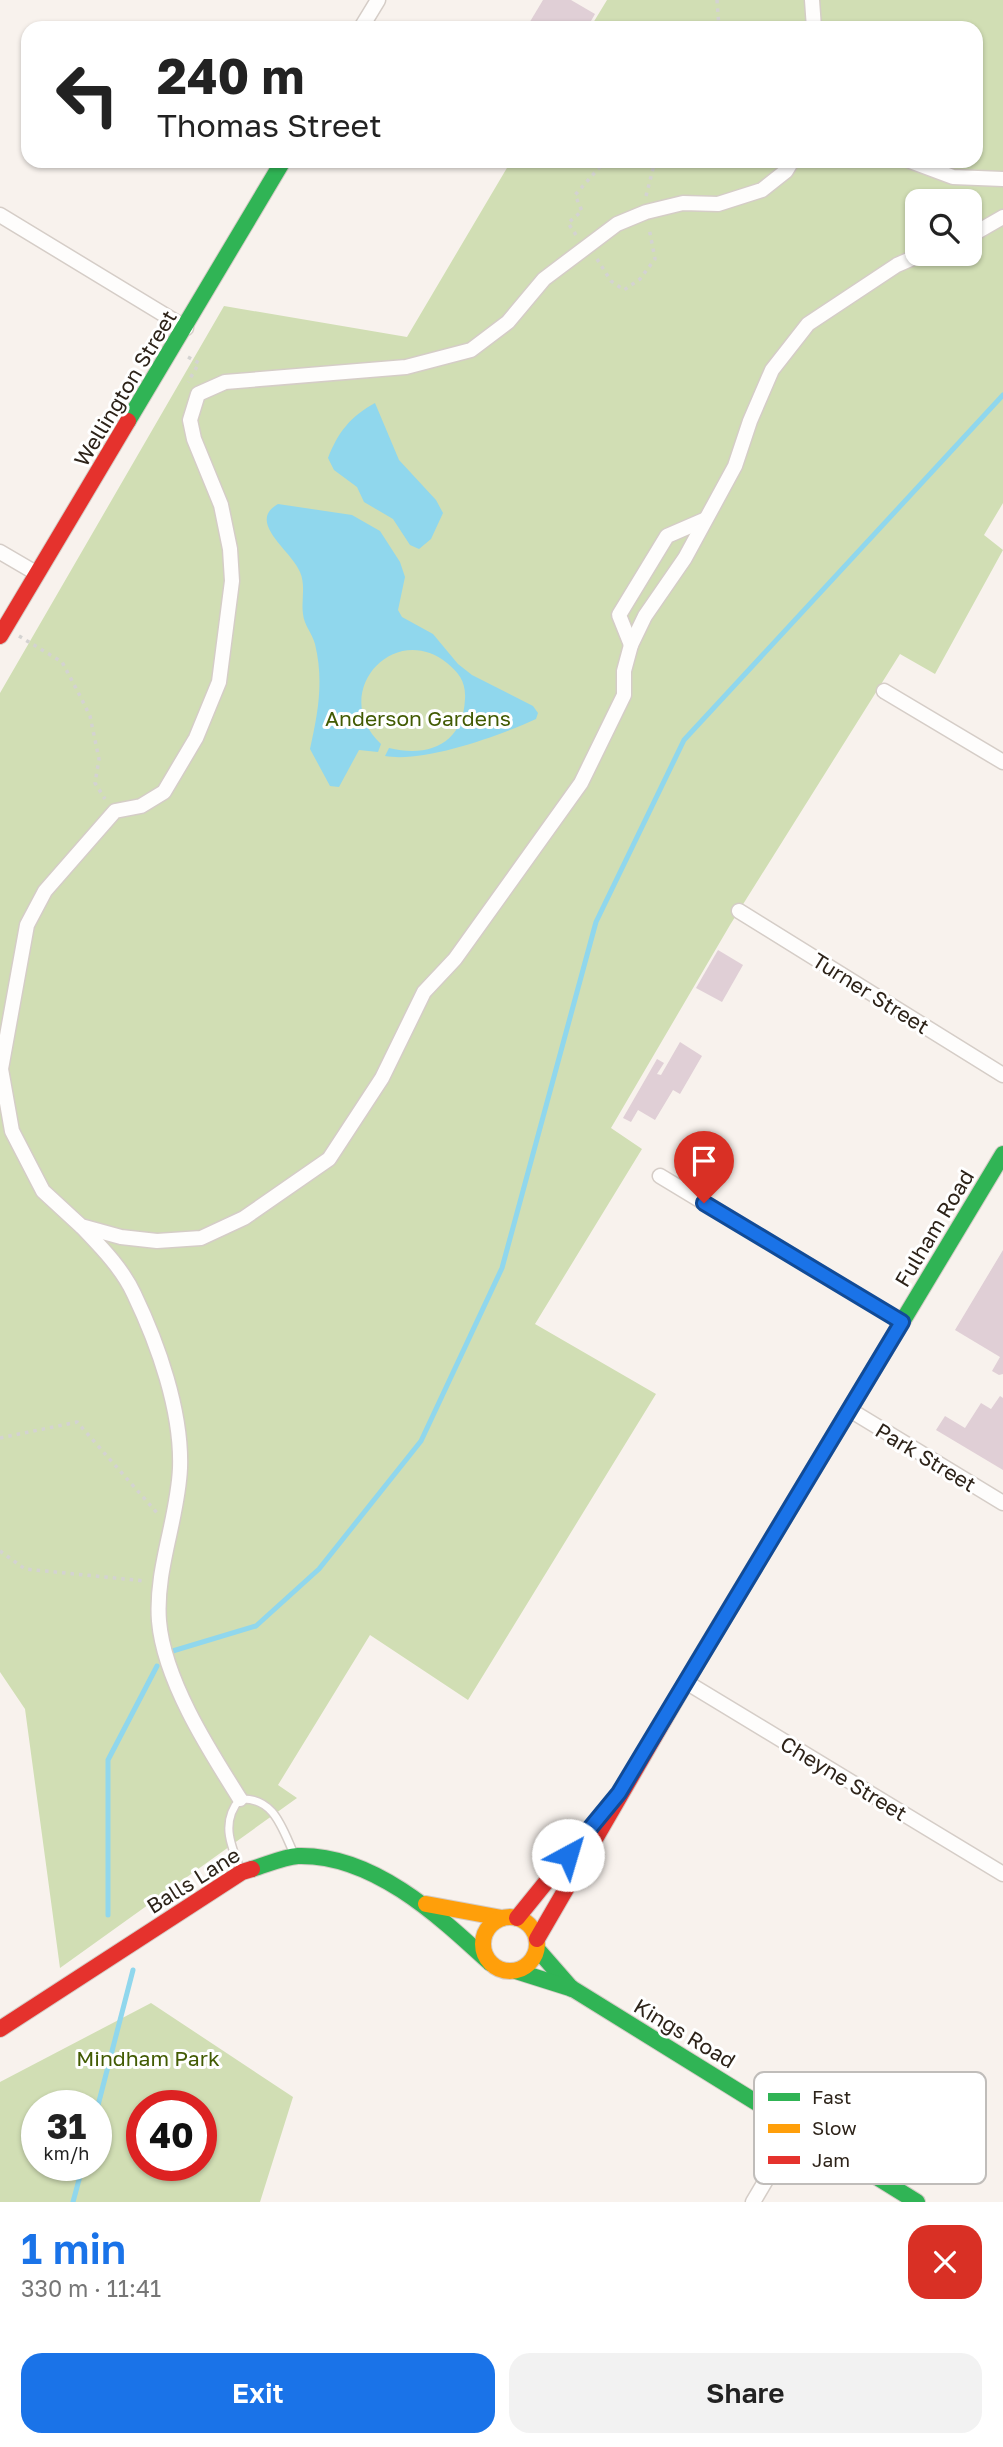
<!DOCTYPE html>
<html lang="en">
<head>
<meta charset="utf-8">
<style>
  :root { --surface:#fff; --page:#f2f2f2; --text:#222; --muted:#767676; --accent:#1a73e8 }
  body { margin:0; font-family:"Golos Text",sans-serif; background:var(--page); color:var(--text); height:100vh; display:flex; flex-direction:column; font-size:26px; white-space:nowrap }
  * { box-sizing:border-box; margin:0 }
  p { font-size:23px; color:var(--muted) }
  .icon { flex:none; width:38px; height:38px; fill:none; stroke:currentColor; stroke-width:2; stroke-linecap:round; stroke-linejoin:round }
  .map { position:relative; height:2202px; overflow:hidden }
  .drawer { display:flex; flex-direction:column; background:var(--surface); flex:1 }
  .drawer>* { flex:none }
  .hud { position:absolute; left:21px; top:21px; width:962px; height:147px; border-radius:21px; box-shadow:0 2px 5px #0004; background:#fff; color:var(--text); overflow:hidden }
  .tools { position:absolute; left:905px; top:189px; display:grid; gap:14px }
  .tools a { display:grid; place-items:center; width:77px; height:77px; border-radius:14px; background:var(--surface); box-shadow:0 2px 5px #0004; font-size:35px }
  .speed { position:absolute; left:21px; top:2090px; display:flex; gap:14px; font-size:35px; font-weight:700; text-align:center }
  .speed>* { display:grid; place-content:center; width:91px; height:91px; border-radius:50%; background:var(--surface); box-shadow:0 2px 5px #0004; line-height:1 }
  .speed small { font-size:18px; font-weight:400 }
  .speed .limit { border:10px solid #d22; background:#fff; color:#111 }
  .pin { position:absolute; display:grid; place-items:center; width:60px; height:60px; color:#fff; margin:-72px -30px; border-radius:50% 50% 50% 0; rotate:-45deg; box-shadow:0 0 7px #0007 }
  .pin .icon { rotate:45deg }
  .me { position:absolute; width:77px; margin:-38px; rotate:39deg; stroke-linejoin:round; filter:drop-shadow(0 0 5px #0008) }
  .turn { display:flex; align-items:center; gap:24px; height:147px; padding:0 21px; font-size:32px }
  .turn .icon { width:91px; height:91px; stroke-width:2.5 }
  .turn b { display:block; font-size:49px; line-height:60px }
  .round { display:grid; place-items:center; flex:none; width:74px; height:74px; border-radius:21px; background:var(--page) }
  .head { display:flex; align-items:center; justify-content:space-between; height:119px; padding:0 21px }
  h1 { font-size:42px; font-weight:600; line-height:52px; color:var(--accent) }
  .action { display:flex; gap:14px; margin-top:auto; padding:14px 21px }
  .action a { flex:1; height:80px; border-radius:21px; background:var(--accent); color:#fff; font-size:28px; font-weight:600; line-height:80px; text-align:center }
  .action a+a { background:var(--page); color:var(--text) }
  .map>svg:first-child { display:block }
  .green { fill:#d1deb4; fill-rule:evenodd }
  .water { fill:#90d7ed }
  .lines { fill:none; stroke-linecap:round; stroke-linejoin:round }
  .stream { stroke:#90d7ed; stroke-width:5 }
  .building { fill:#e0cfd6 }
  .lane-casing { stroke:#d5cdc7; stroke-width:10 }
  .street-casing { stroke:#d5cdc7; stroke-width:17 }
  .fast-casing { stroke:#d5cdc7; stroke-width:18 }
  .slow-casing { stroke:#d5cdc7; stroke-width:18 }
  .jam-casing { stroke:#d5cdc7; stroke-width:18 }
  .path { stroke:#d4d3d1; stroke-width:3.5; stroke-dasharray:3.5 5; stroke-linecap:butt }
  .lane { stroke:#fefdfc; stroke-width:7 }
  .street { stroke:#fefdfc; stroke-width:14 }
  .fast { stroke:#30b455; stroke-width:16 }
  .slow { stroke:#ff9f0a; stroke-width:16 }
  .jam { stroke:#e5322d; stroke-width:16 }
  .route-casing { stroke:#114b97; stroke-width:18 }
  .route { stroke:#1a73e8; stroke-width:12 }
  .labels { text-anchor:middle; dominant-baseline:central; stroke-width:6; stroke-linejoin:round; paint-order:stroke }
  .street-label { font-size:21px; fill:#2d2319; stroke:#fff }
  .park-label { font-size:21px; fill:#425b03; stroke:#fff }
  .key { fill:#fff; stroke:#c0bdba; stroke-width:2 }
  .key-label { font-size:19px; fill:#2d2319 }
</style>
</head>
<body>
<div class="map">
<svg width="1003" height="2202" viewBox="0 0 1003 2202">
  <rect width="100%" height="100%" fill="#f8f2ed"/>
  <g class="green">
    <path d="M 607,0 L 1003,0 L 1003,503 L 984,535 L 1003,550 L 935,674 L 900,654 L 730,925 L 611,1128 L 642,1149 L 535,1324 L 656,1394 L 468,1700 L 370,1635 L 278,1785 L 297,1798 L 60,1968 L 25,1709 L 0,1672 L 0,693 L 224,306 L 407,337 L 511,161 L 976,161 L 976,28 L 590,28 ZM 917,201 L 970,201 L 970,254 L 917,254 Z"/>
    <path d="M 151,2003 L 293,2097 L 260,2202 L 0,2202 L 0,2082 ZM 37,2105 L 96,2105 L 96,2165 L 37,2165 ZM 142,2105 L 201,2105 L 201,2165 L 142,2165 Z"/>
  </g>
  <g class="water">
    <path d="M 375,403 L 399,460 L 436,500 L 443,513 L 431,539 L 419,549 L 410,545 L 393,519 L 364,502 L 357,487 L 334,470 L 328,458 C 338,432 351,416 375,403 Z"/>
    <path d="M 278,504 L 352,515 L 380,531 L 400,562 L 405,577 L 398,610 L 402,617 L 433,634 L 458,664 L 472,675 L 533,706 L 538,713 L 536,719 C 499,736 424,763 385,756 L 389,748 C 430,758 463,743 465,699 C 466,682 459,673 447,663 C 393,620 328,694 381,744 L 378,752 L 359,750 L 339,787 L 330,786 L 310,749 C 318,713 324,681 315,644 C 312,633 304,625 303,614 C 301,600 306,586 300,572 C 291,550 246,522 278,504 Z"/>
  </g>
  <g class="lines">
    <g class="stream">
      <polyline points="166,1653 256,1626 319,1569 421,1441 502,1268 596,922 684,740 1003,395"/>
      <polyline points="108,1915 108,1760 157,1666"/>
      <polyline points="96,2113 133,1970"/>
      <polyline points="73,2202 83,2165"/>
    </g>
  </g>
  <g class="building">
    <polygon points="543,0 571,0 595,14 587,28 534,28 528,25"/>
    <polygon points="718,950 743,965 722,1002 696,988"/>
    <polygon points="680,1042 702,1056 680,1094 673,1090 655,1120 638,1110 631,1122 623,1118 657,1059 664,1063 657,1074 661,1075"/>
    <polygon points="1003,1250 1003,1374 999,1375 992,1371 1000,1357 955,1330"/>
    <polygon points="1000,1396 1003,1398 1003,1470 936,1430 945,1416 965,1428 981,1403 991,1409"/>
  </g>
  <g class="lines">
    <defs>
      <path id="lane" d="M 241,1871 C 231,1846 220,1822 240,1799 C 274,1797 282,1828 294,1854"/>
      <g id="street">
        <polyline points="812,0 814,28"/>
        <polyline points="361,28 378,0"/>
        <polyline points="792,161 786,171 762,190 718,204 683,203 646,212 617,224 544,279 508,322 471,350 406,367 225,382 198,394 190,420 194,439 221,505 230,549 232,581 219,682 196,738 164,792 141,806 115,811 45,891 27,925 1,1069 12,1131 43,1191 81,1226 121,1237 157,1241 201,1238 244,1218 329,1159 382,1078 424,992 455,959 581,783 624,695 624,671 631,645 645,616 685,558 735,466 750,421 772,370 808,324 897,265 922,254"/>
        <polyline points="910,161 953,177 1003,179"/>
        <polyline points="0,215 186,328"/>
        <polyline points="970,236 1003,217"/>
        <polyline points="0,552 36,573"/>
        <polyline points="631,645 619,615 667,536 704,520"/>
        <polyline points="884,691 1003,762"/>
        <polyline points="739,911 1003,1075"/>
        <polyline points="660,1176 902,1322"/>
        <path d="M 82,1227 C 101,1247 122,1268 134,1294 C 158,1344 182,1411 180,1468 C 178,1519 155,1569 159,1621 C 164,1680 209,1750 240,1799"/>
        <polyline points="850,1410 1003,1503"/>
        <polyline points="686,1682 1003,1874"/>
        <polyline points="753,2202 798,2126"/>
      </g>
      <g id="fast">
        <polyline points="128,421 283,161"/>
        <polyline points="697,1663 1003,1154"/>
        <path d="M 252,1869 C 266,1865 283,1857 298,1856 C 373,1854 439,1916 490,1963"/>
        <polyline points="537,1949 572,1989"/>
        <polyline points="516,1971 573,1989 917,2202"/>
      </g>
      <g id="slow">
        <polyline points="426,1904 502,1918"/>
        <circle cx="510" cy="1944" r="27"/>
      </g>
      <g id="jam">
        <polyline points="0,636 128,421"/>
        <polyline points="517,1918 585,1834"/>
        <polyline points="537,1939 697,1663"/>
        <polyline points="0,2029 242,1872 252,1869"/>
      </g>
    </defs>
    <use href="#lane" class="lane-casing"/>
    <use href="#street" class="street-casing"/>
    <use href="#fast" class="fast-casing"/>
    <use href="#slow" class="slow-casing"/>
    <use href="#jam" class="jam-casing"/>
    <g class="path">
      <polyline points="717,0 719,28"/>
      <polyline points="646,196 655,161"/>
      <polyline points="576,235 568,223 582,211 575,195 605,161"/>
      <polyline points="597,259 611,281 624,290 640,279 655,259 649,228"/>
      <polyline points="188,357 199,363 188,382"/>
      <polyline points="19,636 62,662 78,692 90,716 99,759 95,783 105,799"/>
      <polyline points="0,1438 77,1422 158,1514"/>
      <polyline points="0,1551 25,1569 145,1581"/>
    </g>
    <use href="#lane" class="lane"/>
    <use href="#street" class="street"/>
    <use href="#fast" class="fast"/>
    <use href="#slow" class="slow"/>
    <use href="#jam" class="jam"/>
  </g>
  <g class="lines">
    <defs>
      <polyline id="route" points="568,1855 619,1793 902,1322 704,1203"/>
    </defs>
    <use href="#route" class="route-casing"/>
    <use href="#route" class="route"/>
  </g>
  <g class="labels">
    <g class="street-label">
      <text transform="translate(125 388) rotate(-59)">Wellington Street</text>
      <text transform="translate(871 993) rotate(32)">Turner Street</text>
      <text transform="translate(934 1228) rotate(-59)">Fulham Road</text>
      <text transform="translate(926 1457) rotate(31)">Park Street</text>
      <text transform="translate(844 1778) rotate(31)">Cheyne Street</text>
      <text transform="translate(193 1880) rotate(-32)">Balls Lane</text>
      <text transform="translate(685 2033) rotate(31)">Kings Road</text>
    </g>
    <g class="park-label">
      <text x="418" y="718">Anderson Gardens</text>
      <text x="148" y="2058">Mindham Park</text>
    </g>
  </g>
  <rect x="754" y="2072" width="232" height="112" rx="10" class="key"/>
  <rect x="768" y="2093" width="32" height="8" fill="#30b455"/>
  <rect x="768" y="2124" width="32" height="9" fill="#ff9f0a"/>
  <rect x="768" y="2156" width="32" height="8" fill="#e5322d"/>
  <g class="key-label">
    <text x="812" y="2104">Fast</text>
    <text x="812" y="2135">Slow</text>
    <text x="812" y="2167">Jam</text>
  </g>
</svg>
<div class="tools">
<a><svg class="icon" aria-label="search" viewBox="0 0 24 24"><circle cx="10" cy="10" r="6"/><path d="M15 15l6 6"/></svg></a>
</div>
<div class="speed"><div>31<small>km/h</small></div><div class="limit">40</div></div>
<div class="pin" style="left:704px;top:1203px;background:#d93025"><svg class="icon" aria-label="arrive" viewBox="0 0 24 24"><path d="M6 21V4h12l-3 4 3 4H6"/></svg></div>
<svg class="me" style="left:568px;top:1855px" viewBox="-20 -20 40 40"><circle r="19" fill="#fff"/><path d="M0-13L10 11 0 6-10 11z" fill="#1a73e8"/></svg>
<div class="hud">
<div class="turn"><svg class="icon" aria-label="left" viewBox="0 0 24 24"><path d="M17 20v-9H6M10 6l-5 5 5 5"/></svg><div><b>240 m</b>Thomas Street</div></div>
</div>
</div>
<section class="drawer">
<div class="head"><div><h1>1 min</h1><p>330 m · 11:41</p></div><a class="round" style="background:#d93025;color:#fff"><svg class="icon" aria-label="close" viewBox="0 0 24 24"><path d="M6 6l12 12M18 6L6 18"/></svg></a></div>
<div class="action"><a>Exit</a><a>Share</a></div>
</section>
</body>
</html>
